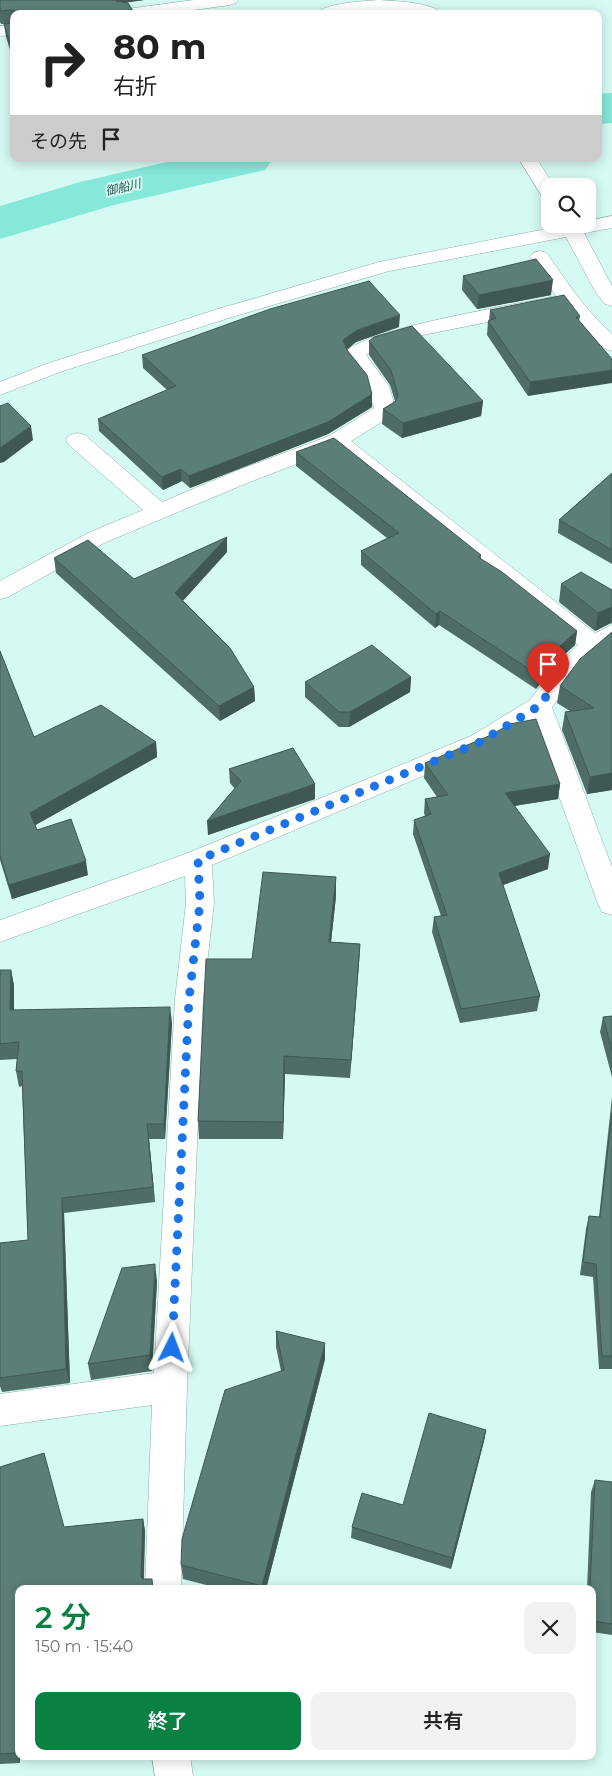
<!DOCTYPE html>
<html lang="ja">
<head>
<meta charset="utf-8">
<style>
  :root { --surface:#fff; --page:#f2f2f2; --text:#202124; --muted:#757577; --accent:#0b8043 }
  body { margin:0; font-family:Montserrat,"Noto Sans JP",sans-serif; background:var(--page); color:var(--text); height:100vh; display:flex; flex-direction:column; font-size:19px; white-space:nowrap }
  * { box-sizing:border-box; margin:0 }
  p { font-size:16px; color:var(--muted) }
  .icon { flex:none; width:28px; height:28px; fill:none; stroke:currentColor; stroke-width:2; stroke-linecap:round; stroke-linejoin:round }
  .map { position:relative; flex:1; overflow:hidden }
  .panel { position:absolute; left:15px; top:1585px; width:581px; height:175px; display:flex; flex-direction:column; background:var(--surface); border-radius:10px; box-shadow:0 2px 12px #0003 }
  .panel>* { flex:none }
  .banner { position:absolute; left:10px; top:10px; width:592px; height:152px; border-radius:10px; box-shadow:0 2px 12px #0003; background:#fff; color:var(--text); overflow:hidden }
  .tools { position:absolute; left:541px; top:178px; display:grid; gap:10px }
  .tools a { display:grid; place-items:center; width:55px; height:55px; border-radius:10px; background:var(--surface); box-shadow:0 2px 12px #0003; font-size:25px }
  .pin { position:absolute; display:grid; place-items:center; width:42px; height:42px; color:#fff; margin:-51px -21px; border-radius:50% 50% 50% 0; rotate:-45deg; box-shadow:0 0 5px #0007 }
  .pin .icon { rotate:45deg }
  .me { position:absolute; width:55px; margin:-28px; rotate:3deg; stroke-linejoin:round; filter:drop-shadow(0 0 4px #0008) }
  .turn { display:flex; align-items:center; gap:18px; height:105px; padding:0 20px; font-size:22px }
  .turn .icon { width:65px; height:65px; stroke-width:2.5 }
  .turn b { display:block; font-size:35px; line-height:42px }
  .then { display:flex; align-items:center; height:48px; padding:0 20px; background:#0003; gap:10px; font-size:19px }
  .round { display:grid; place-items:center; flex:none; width:52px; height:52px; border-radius:10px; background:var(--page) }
  .summary { display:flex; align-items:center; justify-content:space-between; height:85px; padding:0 20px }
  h1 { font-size:30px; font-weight:600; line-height:38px; color:var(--accent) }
  .action { display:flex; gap:10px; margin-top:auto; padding:10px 20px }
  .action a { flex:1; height:58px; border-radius:10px; background:var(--accent); color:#fff; font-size:20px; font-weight:600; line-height:58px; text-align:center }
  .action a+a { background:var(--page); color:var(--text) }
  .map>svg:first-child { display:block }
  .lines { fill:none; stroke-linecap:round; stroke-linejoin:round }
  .river { fill:#86e8d9; fill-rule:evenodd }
  .minor-casing { stroke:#8aaea7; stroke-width:1 }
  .tertiary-casing { stroke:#8aaea7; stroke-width:1 }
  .minor { fill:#fff; fill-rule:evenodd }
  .tertiary { fill:#fff; fill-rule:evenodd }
  .wall { fill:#4f6c67 }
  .shaded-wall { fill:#405854 }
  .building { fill:#5c7e78; stroke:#405854 }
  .route { stroke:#1a73e8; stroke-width:9; stroke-dasharray:0 16.2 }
  .labels { text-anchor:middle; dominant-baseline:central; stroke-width:4; stroke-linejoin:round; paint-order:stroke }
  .far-water-label { font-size:12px; font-style:italic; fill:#29554f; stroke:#d5faf3 }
</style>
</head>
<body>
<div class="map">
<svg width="612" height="1776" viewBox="0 0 612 1776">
  <rect width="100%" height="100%" fill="#d5faf3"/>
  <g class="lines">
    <g class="river">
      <polygon points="612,93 612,123 599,124 599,94"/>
      <polygon points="180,159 273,159 265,170 114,205 0,239 0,206 80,182"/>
    </g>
    <defs>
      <g id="minor">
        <path d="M 379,0 C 393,1 434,2 442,14 L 379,10 L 344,14 L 316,14 C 324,3 365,1 379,0 Z"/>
        <polygon points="519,159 537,159 554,186 550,186 550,200 543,198"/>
        <polygon points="612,216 612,228 584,233 612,286 612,306 605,304 596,293 566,237 389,271 232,317 60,372 0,395 0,382 46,364 218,309 379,262 561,226 560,224 588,224 588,221"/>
        <path d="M 540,251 L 547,253 C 567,282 585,310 612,334 L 612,351 C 592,346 576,322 563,307 L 423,335 L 373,350 L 366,355 L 389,386 L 396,410 L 393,415 L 351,441 L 595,633 L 612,625 L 612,645 L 576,675 L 552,707 L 612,867 L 612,915 L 602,912 L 598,904 L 532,722 L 489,748 L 212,865 L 214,903 L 203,999 L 187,1387 L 181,1589 L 145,1589 L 152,1405 L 0,1426 L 0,1394 L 154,1373 L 175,999 L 186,903 L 185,876 L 0,942 L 0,920 L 188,853 L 471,736 L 530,700 L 558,663 L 578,645 L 334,450 L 252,481 L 104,543 L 8,597 L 0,599 L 0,581 L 88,533 L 143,510 L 69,445 L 66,440 L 69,435 L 77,433 L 85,435 L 162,502 L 236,471 L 329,436 L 374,408 L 368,387 L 348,361 L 345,353 C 361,329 520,304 556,296 L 530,257 L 533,253 Z"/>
        <polygon points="152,1756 190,1756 193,1776 155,1776"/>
      </g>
      <g id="tertiary">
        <polygon points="194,0 238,0 236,3 230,5 165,14 119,14 121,10 127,9"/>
        <polygon points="14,25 14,35 0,36 0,26"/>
      </g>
    </defs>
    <use href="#minor" class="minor-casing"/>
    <use href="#tertiary" class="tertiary-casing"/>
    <use href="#minor" class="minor"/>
    <use href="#tertiary" class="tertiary"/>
  </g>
  <g class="wall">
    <polygon points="0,0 144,0 14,14 14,63 6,37 4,24 6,24 1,24 0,22"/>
    <polygon points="463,276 551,295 477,309 462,290"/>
    <polygon points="490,310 580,316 579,321 528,396 487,335 488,321 489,321"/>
    <polygon points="399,327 356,342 347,350 372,394 372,407 328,434 190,488 182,481 163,490 99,431 98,419 167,390 143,368 142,355"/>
    <polygon points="369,341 483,401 481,416 402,438 382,424 383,409 395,401 390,385 369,355"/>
    <polygon points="296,452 481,555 481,559 577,631 575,645 556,662 536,689 439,625 435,628 361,565 361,551 387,538 296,466"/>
    <polygon points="612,473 612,564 558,533 559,520"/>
    <polygon points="227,552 183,601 254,687 255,701 220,721 56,573 54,558 134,579"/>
    <polygon points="561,584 612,590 612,624 611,623 595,631 559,602"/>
    <polygon points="612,632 612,790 587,794 562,730 565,712 570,711 557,703 560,686"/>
    <polygon points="0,651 34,737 156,742 157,757 35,825 37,830 88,875 12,899 0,860"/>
    <polygon points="411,677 410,692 349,727 339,727 305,697 305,682"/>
    <polygon points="425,763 560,784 558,799 515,806 548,869 503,885 540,996 537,1011 460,1023 432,932 434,917 441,916 413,834 414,820 425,816 424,813 425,799 437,797 424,778"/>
    <polygon points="229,769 315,784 315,799 208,835 235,789 230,783"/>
    <polygon points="336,877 336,896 331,942 360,944 359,962 350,1078 285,1074 283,1139 199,1139 198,1121 252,959"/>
    <polygon points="0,970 11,970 14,986 14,1010 172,1023 165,1139 149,1139 155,1202 64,1213 70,1383 2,1392 0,1386 0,1243 28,1240 22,1086 19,1087 16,1071 17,1059 0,1060"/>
    <polygon points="612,1016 612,1077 600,1032 603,1017"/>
    <polygon points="612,1097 612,1369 599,1369 593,1277 580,1275 586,1229 589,1216 599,1217"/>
    <polygon points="157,1281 152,1371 91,1380 88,1364"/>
    <polygon points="276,1331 325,1359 266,1589 222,1589 183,1579 181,1565 281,1371 276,1347"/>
    <polygon points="486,1430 484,1441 451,1569 351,1538 352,1527 403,1505"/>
    <polygon points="0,1467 64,1527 143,1519 145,1531 144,1579 19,1589 19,1756 20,1756 20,1763 0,1764"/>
    <polygon points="595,1480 612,1482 612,1635 592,1632 592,1589 587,1589 591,1492"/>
  </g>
  <g class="shaded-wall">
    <polygon points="117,0 144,0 124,3 117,14"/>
    <polygon points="553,280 551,295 477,309 479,295"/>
    <polygon points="400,315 399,327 356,342 343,352 343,340 357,330"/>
    <polygon points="612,370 612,383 528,396 530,382"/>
    <polygon points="372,394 372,407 328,434 190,488 189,476"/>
    <polygon points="483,401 481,416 402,438 403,423"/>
    <polygon points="31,426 33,440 4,462 0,463 0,448"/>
    <polygon points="181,469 182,481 163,490 162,477"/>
    <polygon points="227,537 227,552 176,608 175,593"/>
    <polygon points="612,607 611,623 595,631 598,613"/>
    <polygon points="440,611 439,625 435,628 436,614"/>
    <polygon points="577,631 575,645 556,662 536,689 538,675 558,648"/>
    <polygon points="411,677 410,692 349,727 350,712"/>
    <polygon points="254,687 255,701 220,721 219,706"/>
    <polygon points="156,742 157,757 32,827 30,813"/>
    <polygon points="612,773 612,790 587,794 590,777"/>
    <polygon points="315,784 315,799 208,835 207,821"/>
    <polygon points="560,784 558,799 504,807 505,793"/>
    <polygon points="550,854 548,869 497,887 499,873"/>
    <polygon points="86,861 88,875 12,899 9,885"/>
    <polygon points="336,877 336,896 329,960 329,942"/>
    <polygon points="360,944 359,962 350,1078 351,1060"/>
    <polygon points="11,970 14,986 14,1026 10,1010"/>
    <polygon points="170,1007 172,1023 165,1139 164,1124"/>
    <polygon points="284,1056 285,1074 283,1139 283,1122"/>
    <polygon points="147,1124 149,1139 155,1202 153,1187"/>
    <polygon points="62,1198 64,1213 70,1383 66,1369"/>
    <polygon points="155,1264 157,1281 152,1371 150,1355"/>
    <polygon points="325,1343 325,1359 266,1589 263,1589 262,1586"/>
    <polygon points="486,1430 484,1441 451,1569 452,1558"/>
    <polygon points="143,1519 145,1531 143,1589 141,1577"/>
    <polygon points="19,1663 19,1756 20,1756 20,1763 16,1753"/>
  </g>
  <g class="building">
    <polygon points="0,0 117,0 116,1 128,3 135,14 14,14 14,23 14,10 0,11"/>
    <polygon points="14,23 14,53 13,53 4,24"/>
    <polygon points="536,259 553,280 479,295 463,276"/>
    <polygon points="369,281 400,315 357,330 343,340 347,350 367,375 372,394 328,422 189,476 181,469 162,477 98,419 176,386 142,355 270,309"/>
    <polygon points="564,295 580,316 576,317 612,359 612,370 530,382 488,321 496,318 490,310"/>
    <polygon points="412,326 483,401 403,423 383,409 395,402 398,395 391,370 369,341 374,337"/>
    <polygon points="8,403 31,426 0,448 0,406"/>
    <polygon points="334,438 481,555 478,557 502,572 577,631 558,648 538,675 440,611 436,614 361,551 399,533 296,452"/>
    <polygon points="612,473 612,550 559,520"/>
    <polygon points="227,537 175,593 230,648 254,687 219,706 54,558 88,540 134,579"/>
    <polygon points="581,572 612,590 612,607 598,613 561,584"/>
    <polygon points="612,632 612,773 590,777 565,712 594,708 560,686 580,659"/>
    <polygon points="372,645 411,677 350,712 339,712 305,682"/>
    <polygon points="0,651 34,737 101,705 156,742 30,813 37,830 71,819 86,861 9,885 0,855"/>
    <polygon points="536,719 560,784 505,793 550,854 499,873 540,996 461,1009 434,917 447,915 414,820 431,814 425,799 448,795 425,763 491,735 510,724"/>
    <polygon points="293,748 315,784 207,821 241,781 229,769"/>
    <polygon points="263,872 336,877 329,942 360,944 351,1060 284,1056 283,1122 198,1121 206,959 252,959"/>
    <polygon points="0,970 11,970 10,1010 170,1007 164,1124 147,1124 153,1187 62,1198 66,1369 0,1378 0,1243 28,1240 22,1071 16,1071 19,1042 0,1044"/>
    <polygon points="612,1016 612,1050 603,1017"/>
    <polygon points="612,1113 612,1356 602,1356 596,1264 583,1262 589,1216 600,1217"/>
    <polygon points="155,1264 150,1355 88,1364 122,1268"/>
    <polygon points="276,1331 325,1343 262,1586 181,1565 182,1539 225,1390 284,1370"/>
    <polygon points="429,1413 486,1430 452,1558 352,1527 362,1493 403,1505"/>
    <polygon points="44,1453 64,1527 143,1519 141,1577 143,1579 152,1579 153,1589 19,1589 19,1663 16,1753 0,1754 0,1467"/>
    <polygon points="595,1480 612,1482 612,1624 592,1621 592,1589 590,1589"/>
  </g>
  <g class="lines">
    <polyline class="route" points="172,1348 189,999 200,903 198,860 480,742 539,706 548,694"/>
  </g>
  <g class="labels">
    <g class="far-water-label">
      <text transform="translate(123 187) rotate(-13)">御船川</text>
    </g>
  </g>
</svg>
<div class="tools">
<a><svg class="icon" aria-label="search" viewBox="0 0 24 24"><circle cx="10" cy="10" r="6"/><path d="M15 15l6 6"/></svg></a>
</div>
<div class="pin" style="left:548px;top:694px;background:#d93025"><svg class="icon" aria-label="arrive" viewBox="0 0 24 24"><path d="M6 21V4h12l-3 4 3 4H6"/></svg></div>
<svg class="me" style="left:172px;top:1348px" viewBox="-20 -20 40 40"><path d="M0-17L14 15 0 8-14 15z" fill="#1a73e8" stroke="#fff" stroke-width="4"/></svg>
<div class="banner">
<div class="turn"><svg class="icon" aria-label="right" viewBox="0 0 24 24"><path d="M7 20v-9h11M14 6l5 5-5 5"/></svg><div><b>80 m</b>右折</div></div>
<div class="then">その先<svg class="icon" aria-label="arrive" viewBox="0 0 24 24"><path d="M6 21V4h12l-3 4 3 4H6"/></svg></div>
</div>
<section class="panel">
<div class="summary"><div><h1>2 分</h1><p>150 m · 15:40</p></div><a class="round"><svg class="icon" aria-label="close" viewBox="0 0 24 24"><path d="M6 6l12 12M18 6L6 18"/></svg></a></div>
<div class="action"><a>終了</a><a>共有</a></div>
</section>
</div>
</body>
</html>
